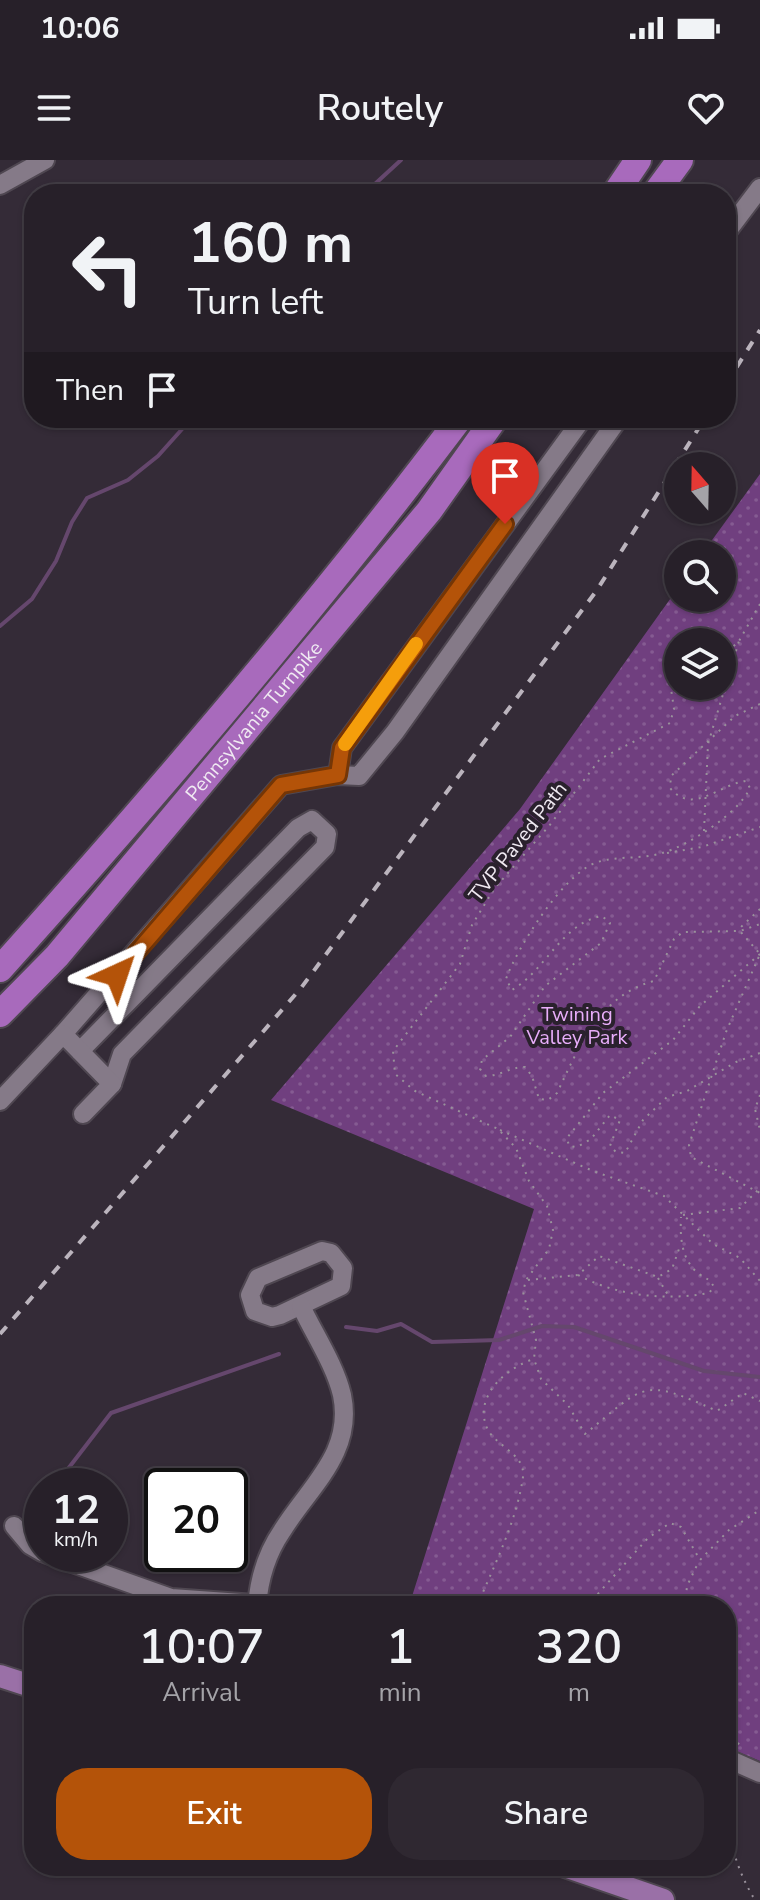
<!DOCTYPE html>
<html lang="en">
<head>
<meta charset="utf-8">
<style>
  :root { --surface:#272029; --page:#2f2831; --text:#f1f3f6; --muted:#a4a3a8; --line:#433e46; --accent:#b45309 }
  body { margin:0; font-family:"Nunito Sans",sans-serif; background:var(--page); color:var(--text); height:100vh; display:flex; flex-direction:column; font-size:30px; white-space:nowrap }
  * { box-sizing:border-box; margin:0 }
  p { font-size:26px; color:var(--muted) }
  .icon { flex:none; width:44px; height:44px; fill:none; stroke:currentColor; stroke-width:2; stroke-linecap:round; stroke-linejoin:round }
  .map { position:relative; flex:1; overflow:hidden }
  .panel { position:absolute; left:24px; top:1436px; width:712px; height:280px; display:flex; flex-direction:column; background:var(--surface); border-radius:32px; box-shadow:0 2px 6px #0004,0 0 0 2px var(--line) }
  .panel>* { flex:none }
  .hud { position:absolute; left:24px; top:24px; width:712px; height:244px; border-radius:32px; box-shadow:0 2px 6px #0004,0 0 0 2px var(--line); background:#272029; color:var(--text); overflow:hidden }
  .needle { width:52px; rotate:340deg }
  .controls { position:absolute; left:664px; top:292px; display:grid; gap:16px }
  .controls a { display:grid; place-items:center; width:72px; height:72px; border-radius:50%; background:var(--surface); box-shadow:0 2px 6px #0004,0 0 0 2px var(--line); font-size:40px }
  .speed { position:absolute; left:24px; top:1308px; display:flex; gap:16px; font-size:40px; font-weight:700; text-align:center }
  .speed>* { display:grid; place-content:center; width:104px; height:104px; border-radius:50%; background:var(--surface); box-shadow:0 2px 6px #0004,0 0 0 2px var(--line); line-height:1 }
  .speed small { font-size:20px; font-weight:400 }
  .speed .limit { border:4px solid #111; border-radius:12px; background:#fff; color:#111 }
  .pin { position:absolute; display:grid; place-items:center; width:68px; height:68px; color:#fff; margin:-82px -34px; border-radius:50% 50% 50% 0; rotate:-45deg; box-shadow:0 0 8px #0007 }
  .pin .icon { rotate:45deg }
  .me { position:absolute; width:88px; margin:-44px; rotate:42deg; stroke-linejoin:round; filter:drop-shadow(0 0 6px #0008) }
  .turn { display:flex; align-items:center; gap:28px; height:168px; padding:0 32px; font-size:36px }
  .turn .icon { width:104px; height:104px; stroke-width:2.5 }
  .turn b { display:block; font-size:56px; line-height:68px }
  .then { display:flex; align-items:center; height:76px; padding:0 32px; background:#0003; gap:16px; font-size:30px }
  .eta { display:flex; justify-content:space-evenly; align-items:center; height:136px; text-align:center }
  .eta b { font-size:48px; font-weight:600; line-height:56px }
  .cta { display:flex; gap:16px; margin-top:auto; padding:16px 32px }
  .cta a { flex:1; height:92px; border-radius:32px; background:var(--accent); color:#fff; font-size:32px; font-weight:600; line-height:92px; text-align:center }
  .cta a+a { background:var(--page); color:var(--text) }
  .status { display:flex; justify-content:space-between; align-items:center; height:56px; padding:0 40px; background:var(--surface); direction:ltr }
  .status svg { height:22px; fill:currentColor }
  header { display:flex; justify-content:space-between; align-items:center; height:104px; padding:0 32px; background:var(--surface); font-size:36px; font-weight:600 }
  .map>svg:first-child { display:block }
  .grass { fill:url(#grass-dots); fill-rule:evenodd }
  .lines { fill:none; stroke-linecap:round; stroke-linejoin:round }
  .stream { stroke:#65476d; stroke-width:4 }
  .minor-casing { stroke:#4f4751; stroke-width:22 }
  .major-casing { stroke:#4f4751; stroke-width:26 }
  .highway-casing { stroke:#4f4751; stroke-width:30 }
  .path { stroke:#99919b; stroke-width:2; stroke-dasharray:2 6; stroke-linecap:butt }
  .minor { stroke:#857a88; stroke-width:18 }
  .major { stroke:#9a70a7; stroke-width:22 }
  .highway { stroke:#a86abc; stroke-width:26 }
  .rail { stroke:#bbb4bd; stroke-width:4; stroke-dasharray:10 10; stroke-linecap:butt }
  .route-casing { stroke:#753606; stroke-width:20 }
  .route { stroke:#b45309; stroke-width:14 }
  .slow { stroke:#f59e0b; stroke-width:14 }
  .labels { text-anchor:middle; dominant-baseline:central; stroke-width:8; stroke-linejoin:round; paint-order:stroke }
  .street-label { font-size:20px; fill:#f0eaf2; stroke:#2a212d }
  .park-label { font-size:20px; fill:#e9aefb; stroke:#2a212d }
</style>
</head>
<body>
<div class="status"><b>10:06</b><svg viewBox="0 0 49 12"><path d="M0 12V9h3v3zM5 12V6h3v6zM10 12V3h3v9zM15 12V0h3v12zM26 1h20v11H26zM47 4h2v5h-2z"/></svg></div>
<header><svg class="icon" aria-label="menu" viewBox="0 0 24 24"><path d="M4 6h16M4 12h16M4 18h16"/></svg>Routely<svg class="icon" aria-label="heart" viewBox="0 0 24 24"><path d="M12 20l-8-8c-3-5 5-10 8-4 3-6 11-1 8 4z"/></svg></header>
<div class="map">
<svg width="760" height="1740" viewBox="0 0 760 1740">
  <defs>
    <pattern id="grass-dots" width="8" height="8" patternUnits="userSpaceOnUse" patternTransform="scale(2)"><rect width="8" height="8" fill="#703f7f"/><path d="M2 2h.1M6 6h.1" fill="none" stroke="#855b92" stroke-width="1.8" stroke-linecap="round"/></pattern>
  </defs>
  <rect width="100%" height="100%" fill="#342b37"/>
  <path class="grass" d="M 760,314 L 760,1601 L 726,1587 L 726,1446 L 409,1446 L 534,1049 L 271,940 L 520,649 L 678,428 L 678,438 L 722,438 L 722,394 L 702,394 ZM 678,482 L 722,482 L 722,526 L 678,526 Z"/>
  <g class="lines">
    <g class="stream">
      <polyline points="364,34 401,0"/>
      <polyline points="0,466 32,439 56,401 72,362 87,338 128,320 158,296 192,258"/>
      <polyline points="346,1167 377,1171 401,1164 432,1182 499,1180 542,1166 574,1167 704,1211 760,1217"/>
      <polyline points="64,1314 111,1253 279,1194"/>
    </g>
    <defs>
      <g id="minor">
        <polyline points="0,25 45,0"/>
        <polyline points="726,73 760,28"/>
        <polyline points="338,615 342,588 583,258"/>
        <polyline points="63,874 281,625 338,615 359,616 395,572 619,258"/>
        <polyline points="80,891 298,668 312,660 327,674 325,687 122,894 112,924"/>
        <polyline points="0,941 63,874 112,924 83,954"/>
        <polygon points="322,1091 331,1093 343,1108 341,1126 280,1155 272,1157 255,1151 250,1135 258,1118"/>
        <polyline points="14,1366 30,1385 42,1392"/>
        <polyline points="47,1394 171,1438 257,1444"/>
        <path d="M 257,1446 C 259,1420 267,1393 282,1371 C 309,1327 354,1293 342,1235 C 335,1205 314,1174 301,1146"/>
        <polyline points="726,1598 760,1613"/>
      </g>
      <g id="major">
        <polyline points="0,1516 34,1527"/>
        <polyline points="565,1706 663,1740"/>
      </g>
      <g id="highway">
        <polyline points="615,34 638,0"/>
        <polyline points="655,34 680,0"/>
        <path d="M 0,809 C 160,631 316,449 460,258"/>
        <path id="s1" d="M 0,854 L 57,796 L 429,351 L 495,258"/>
      </g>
    </defs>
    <use href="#minor" class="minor-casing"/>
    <use href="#major" class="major-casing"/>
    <use href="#highway" class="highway-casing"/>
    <g class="path">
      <polyline points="722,497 739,481 760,444"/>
      <path d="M 678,503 L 669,515 L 674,549 L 670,563 L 600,599 L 549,666 L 494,729 L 472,765 L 460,804 L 393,891 L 395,914 L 415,931 L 498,969 L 516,988 L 529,1021 L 547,1046 L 553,1070 L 549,1089 L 526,1120 L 523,1132 L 536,1180 L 534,1199 L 541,1219 L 568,1245 L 585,1274 C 646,1224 642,1217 717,1251 L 743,1233 L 760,1241"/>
      <path d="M 760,544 L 735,556 L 671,616 L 670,628 C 693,656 719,624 746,621 L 750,628 C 739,653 688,686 662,693 C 640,700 616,695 595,703 C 563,715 517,788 506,819 L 512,830 C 546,810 562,763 602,756 L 610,763 L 601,783 L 545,826 L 510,877 L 482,900 L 480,909 L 486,916 C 500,916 510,907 525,907 L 532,916 L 539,939 L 548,940 L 557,933 C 579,887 600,835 654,821 L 674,779 L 683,772 L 740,771 L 760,764"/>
      <polyline points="704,671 708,584 739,481"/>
      <polyline points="667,693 702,687 760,667"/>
      <polyline points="760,749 741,767 740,771 760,794 726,872 689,985 691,997 760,1033"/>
      <polyline points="760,794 700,846 673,880 603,933 567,978 569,986 577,987 591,979 610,955 620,960 610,986 616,992 625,993 643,960 667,937 687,931 736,902 760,893"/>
      <polyline points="760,935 755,949 760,970"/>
      <polyline points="500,970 593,1011 664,1036 713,1084 740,1098 760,1121"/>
      <polyline points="683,1055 740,1048 760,1028"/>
      <path d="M 578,1115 C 617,1136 666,1141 709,1133 L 714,1127 C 709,1118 706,1119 699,1114 C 681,1100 680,1077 681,1057"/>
      <polyline points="658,1118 669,1137"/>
      <polyline points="528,1120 578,1115 599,1096 658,1117 672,1109 680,1086"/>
      <path d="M 477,1446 C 494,1406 517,1360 523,1317 C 526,1294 495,1286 487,1268 C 473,1235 508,1207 534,1199"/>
      <polyline points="587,1446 648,1378 670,1363 681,1367 700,1400 729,1370 760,1350"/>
      <polyline points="685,1446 687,1426 699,1401"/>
      <polyline points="726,1572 743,1588"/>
      <path d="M 734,1620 C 720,1659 734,1706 755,1740"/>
    </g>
    <use href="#minor" class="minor"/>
    <use href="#major" class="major"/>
    <use href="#highway" class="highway"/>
    <g class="rail">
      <polyline points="726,224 760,170"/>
      <polyline points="0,1174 301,828 597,430 705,258"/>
    </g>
  </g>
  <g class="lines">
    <defs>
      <polyline id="route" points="117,815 281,625 338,615 342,588 505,364"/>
    </defs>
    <use href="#route" class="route-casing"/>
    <use href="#route" class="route"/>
    <polyline class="slow" points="345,584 416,484"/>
  </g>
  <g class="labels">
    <g class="street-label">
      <text stroke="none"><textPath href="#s1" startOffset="388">Pennsylvania Turnpike</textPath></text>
      <text transform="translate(518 682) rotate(-52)">TVP Paved Path</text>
    </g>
    <g class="park-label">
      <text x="577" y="854">Twining<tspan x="577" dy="23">Valley Park</tspan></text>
    </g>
  </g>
</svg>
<div class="controls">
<a><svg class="needle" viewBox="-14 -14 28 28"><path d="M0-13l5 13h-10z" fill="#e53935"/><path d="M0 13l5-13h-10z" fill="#a4a3a8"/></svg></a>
<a><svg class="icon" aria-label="search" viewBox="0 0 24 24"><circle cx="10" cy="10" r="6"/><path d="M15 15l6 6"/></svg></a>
<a><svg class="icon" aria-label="layers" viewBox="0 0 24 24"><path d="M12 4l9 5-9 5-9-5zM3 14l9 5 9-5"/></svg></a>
</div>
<div class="speed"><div>12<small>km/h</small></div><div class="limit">20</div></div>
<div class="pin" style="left:505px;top:364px;background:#d93025"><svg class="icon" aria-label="arrive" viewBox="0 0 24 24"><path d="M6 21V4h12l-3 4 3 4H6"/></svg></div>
<svg class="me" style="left:117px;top:815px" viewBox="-20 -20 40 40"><path d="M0-17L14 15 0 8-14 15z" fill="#b45309" stroke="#fff" stroke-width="4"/></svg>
<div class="hud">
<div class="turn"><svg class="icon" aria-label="left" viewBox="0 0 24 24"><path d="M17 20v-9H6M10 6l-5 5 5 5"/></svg><div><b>160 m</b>Turn left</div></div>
<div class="then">Then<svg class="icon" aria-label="arrive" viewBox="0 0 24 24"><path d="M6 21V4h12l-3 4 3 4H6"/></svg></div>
</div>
<section class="panel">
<div class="eta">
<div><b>10:07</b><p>Arrival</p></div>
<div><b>1</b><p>min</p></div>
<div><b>320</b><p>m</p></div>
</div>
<div class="cta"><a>Exit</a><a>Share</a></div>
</section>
</div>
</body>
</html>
